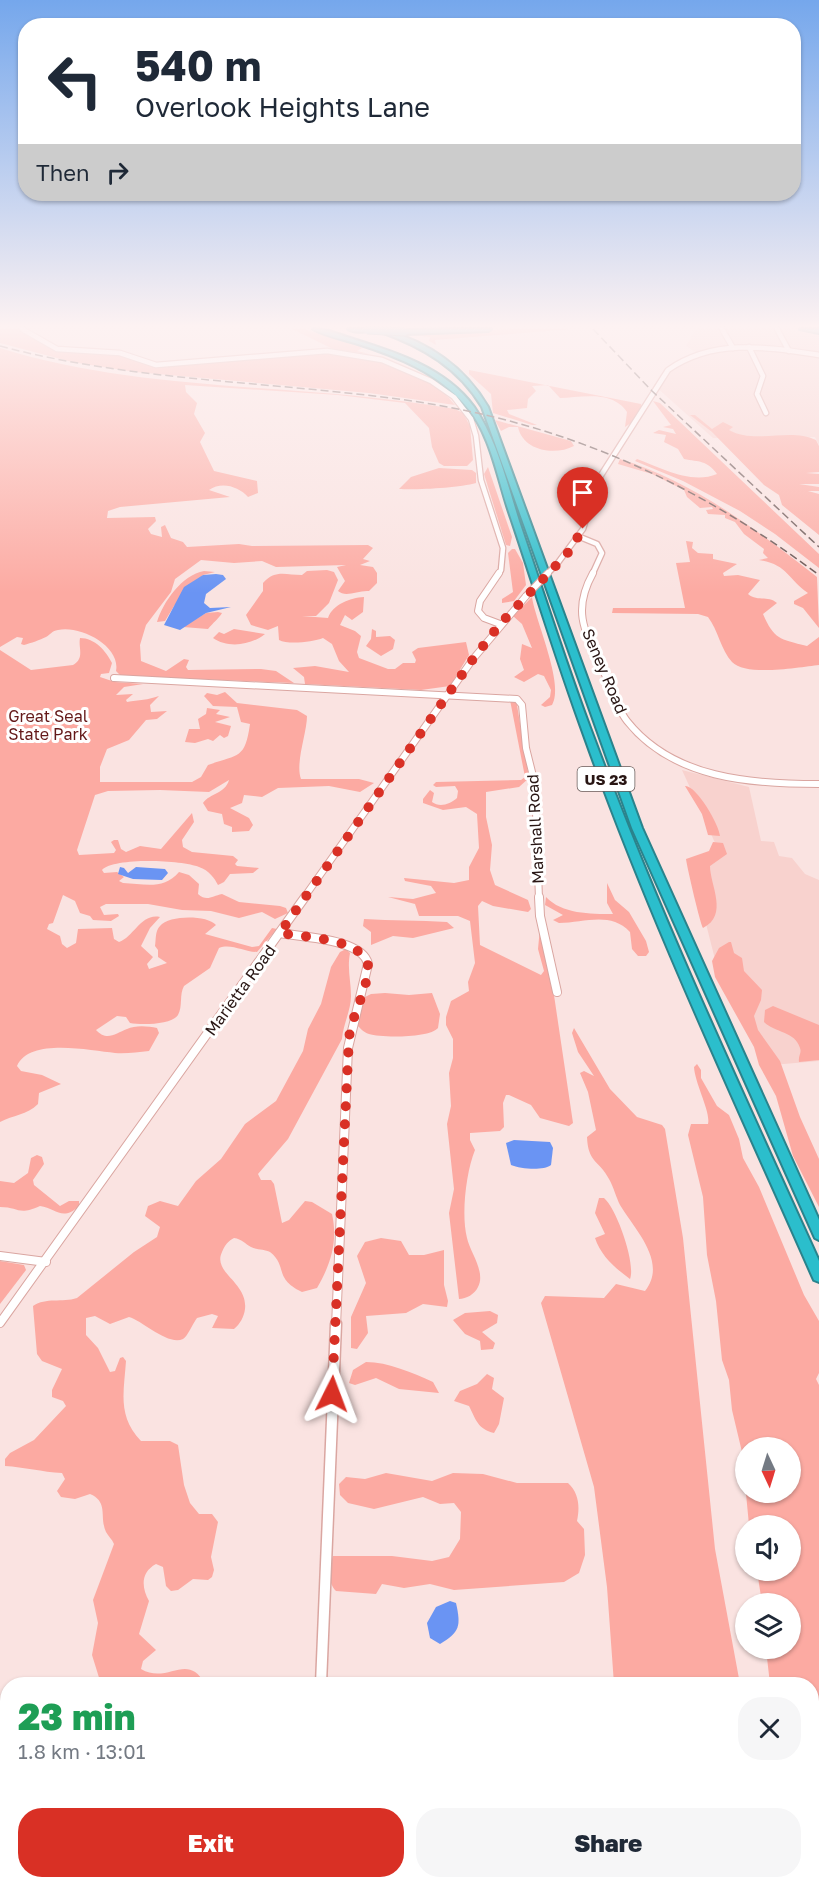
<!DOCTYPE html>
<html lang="en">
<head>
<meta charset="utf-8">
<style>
  :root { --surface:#fff; --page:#f6f6f7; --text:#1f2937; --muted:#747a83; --accent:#d93025 }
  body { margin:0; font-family:"Golos Text",sans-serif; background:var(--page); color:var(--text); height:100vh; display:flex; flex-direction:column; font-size:22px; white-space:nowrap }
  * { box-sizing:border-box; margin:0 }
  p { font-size:20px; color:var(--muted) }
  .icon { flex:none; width:33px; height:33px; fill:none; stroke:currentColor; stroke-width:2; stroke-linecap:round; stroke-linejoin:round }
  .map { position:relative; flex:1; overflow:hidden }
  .drawer { position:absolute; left:0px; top:1677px; width:819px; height:212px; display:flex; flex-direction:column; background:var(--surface); border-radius:24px 24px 0 0; box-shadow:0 2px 4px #0004 }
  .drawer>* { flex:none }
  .banner { position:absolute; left:18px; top:18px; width:783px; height:183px; border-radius:24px; box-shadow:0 2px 4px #0004; background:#fff; color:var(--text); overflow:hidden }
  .needle { width:39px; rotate:176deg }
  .fabs { position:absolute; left:735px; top:1437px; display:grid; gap:12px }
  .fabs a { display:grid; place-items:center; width:66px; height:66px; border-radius:50%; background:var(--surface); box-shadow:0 2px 4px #0004; font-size:30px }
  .pin { position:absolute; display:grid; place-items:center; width:51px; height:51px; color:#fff; margin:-62px -26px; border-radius:50% 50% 50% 0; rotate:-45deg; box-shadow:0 0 6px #0007 }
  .pin .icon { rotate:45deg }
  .me { position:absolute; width:66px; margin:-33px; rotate:3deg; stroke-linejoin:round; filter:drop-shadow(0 0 4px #0008) }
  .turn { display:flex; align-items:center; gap:21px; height:126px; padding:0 18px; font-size:27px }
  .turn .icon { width:78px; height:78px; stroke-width:2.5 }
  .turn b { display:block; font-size:42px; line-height:51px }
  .then { display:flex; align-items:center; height:57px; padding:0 18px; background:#0003; gap:12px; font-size:22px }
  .round { display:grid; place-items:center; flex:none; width:63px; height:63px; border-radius:24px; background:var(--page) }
  .summary { display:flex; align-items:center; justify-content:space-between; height:102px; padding:0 18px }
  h1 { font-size:36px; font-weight:800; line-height:45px; color:#1e9e55 }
  .action { display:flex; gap:12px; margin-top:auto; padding:12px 18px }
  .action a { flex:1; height:69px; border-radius:24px; background:var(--accent); color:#fff; font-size:24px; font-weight:800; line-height:69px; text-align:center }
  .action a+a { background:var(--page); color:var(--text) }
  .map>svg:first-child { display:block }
  .built { fill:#f8d2ce }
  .green { fill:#fcaaa2; fill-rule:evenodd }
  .water { fill:#6a94f3 }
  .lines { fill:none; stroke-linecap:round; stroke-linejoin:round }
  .minor-far3-casing { stroke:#daa6a1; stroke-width:7 }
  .minor-far2-casing { stroke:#daa6a1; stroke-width:8 }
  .minor-far1-casing { stroke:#daa6a1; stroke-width:10 }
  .minor-casing { stroke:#daa6a1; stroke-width:13 }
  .highway-casing { stroke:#2a838c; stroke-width:4 }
  .minor-far3 { stroke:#fff; stroke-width:4.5 }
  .minor-far2 { stroke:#fff; stroke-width:6 }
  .minor-far1 { stroke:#fff; stroke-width:8 }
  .minor { stroke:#fff; stroke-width:10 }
  .highway { fill:#2bbecc; fill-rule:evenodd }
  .rail { stroke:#665250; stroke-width:1.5; stroke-dasharray:8 4; stroke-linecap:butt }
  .minor-bridge-far1-casing { stroke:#daa6a1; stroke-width:7; stroke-linecap:butt }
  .minor-bridge-casing { stroke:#daa6a1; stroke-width:8; stroke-linecap:butt }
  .highway-bridge-casing { stroke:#2a838c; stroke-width:9; stroke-linecap:butt }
  .minor-bridge-far1 { stroke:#fff; stroke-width:4.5 }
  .minor-bridge { stroke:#fff; stroke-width:6 }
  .highway-bridge { stroke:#2bbecc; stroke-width:7 }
  .route { stroke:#d93025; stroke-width:10; stroke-dasharray:0 18 }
  .labels { text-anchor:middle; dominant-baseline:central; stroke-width:6; stroke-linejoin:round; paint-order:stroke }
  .shield { fill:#fff; stroke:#695c5a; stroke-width:1.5 }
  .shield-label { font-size:15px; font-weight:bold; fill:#291614 }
  .street-label { font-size:16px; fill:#291614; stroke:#fff }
  .park-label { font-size:16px; fill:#641919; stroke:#fff }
</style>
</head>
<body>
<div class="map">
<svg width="819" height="1888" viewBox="0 0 819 1888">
  <rect width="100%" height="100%" fill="#fae3e1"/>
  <g class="built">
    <polygon points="696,329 791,329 819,334 819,445 815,437 713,438 654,385 667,367 697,353 686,346"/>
    <polygon points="682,770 749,787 761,841 774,842 779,856 792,858 805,874 819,880 819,1061 772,1065 719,975 690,861 721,856"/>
  </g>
  <g class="green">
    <path d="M 0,329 L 19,329 L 53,350 L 115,353 L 148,365 L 316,352 C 363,356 425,365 455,405 L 369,393 L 135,372 L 72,362 L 0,343 Z"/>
    <polygon points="292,329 303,329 357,345 362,348 357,351 369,354 333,349"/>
    <polygon points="517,329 572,329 435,340 436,345 429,341 430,337 404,334"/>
    <path d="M 0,348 C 147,394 305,382 455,409 L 463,413 L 470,426 L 473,460 L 467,466 L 444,466 L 439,463 L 432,447 L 429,428 L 405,403 L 338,395 L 185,385 L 186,392 L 197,403 L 194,414 L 205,433 L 200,442 L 214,471 L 257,481 L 258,493 L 248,497 C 239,487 222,481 209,490 L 230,497 L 120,507 L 108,511 L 107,518 L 155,517 L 156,521 L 148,529 L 151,534 L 162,537 L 161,527 L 165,525 L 171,538 L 183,542 L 187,547 L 239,544 L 252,546 L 368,545 L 373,548 L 363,559 L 370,561 L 360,565 L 373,567 L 377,573 L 377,583 L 369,591 C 358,590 346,598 338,591 L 345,581 L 337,567 L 346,565 L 276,567 L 262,561 L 234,563 L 201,560 L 175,579 L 171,592 L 146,625 L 140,645 L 141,661 L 166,671 L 184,659 L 189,660 L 186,667 L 188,670 L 261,669 L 276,671 L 294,683 L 121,676 L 116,671 C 121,646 80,625 58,630 C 52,631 51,634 46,637 C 40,640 31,643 24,645 L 21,644 L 23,638 L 17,637 L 0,647 Z"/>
    <path d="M 469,370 L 641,404 L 642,408 L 634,421 L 625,427 L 627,412 C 613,390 581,397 560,398 L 548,385 L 532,386 L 536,391 L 528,399 L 527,408 L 507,410 L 509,414 L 537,425 L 532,425 L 493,413 L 491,394 L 469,374 Z"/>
    <path d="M 653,401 L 660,403 L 819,554 L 819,568 L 775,534 L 740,511 L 683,481 L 635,461 L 637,459 C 659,467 691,485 717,474 C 707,460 699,462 684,459 L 678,449 L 664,442 L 666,435 L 653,433 L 659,430 L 676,434 L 673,429 L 663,427 L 671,425 Z"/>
    <path d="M 690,415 L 695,415 L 712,429 L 723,422 L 733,427 L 729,430 C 756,445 789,427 816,440 L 819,446 L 819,472 L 806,473 L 819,474 L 819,484 L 799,484 L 819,487 L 819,491 L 808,491 L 819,494 L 819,535 L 782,505 L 779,495 L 764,485 L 712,432 Z"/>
    <path d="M 495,420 L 571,441 L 574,446 C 555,456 523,451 518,427 L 509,427 L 501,431 Z"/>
    <path d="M 620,459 C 693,481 758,531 817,577 L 819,628 L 803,608 L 794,604 L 794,601 L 808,593 C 788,579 787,564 759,560 L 768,558 L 763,553 L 764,549 L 744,534 L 735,522 L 725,518 L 725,515 L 708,514 L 706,510 L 713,509 L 712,507 L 700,508 L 687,497 L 684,490 L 652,474 L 618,464 Z"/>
    <polygon points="488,467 512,537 510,546 506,545 484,474"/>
    <path d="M 439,468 L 472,470 L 476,473 L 476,483 C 459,488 416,490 399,489 L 411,477 Z"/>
    <path d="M 686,541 L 693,542 L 692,548 L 698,553 L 713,554 L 713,559 L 737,564 L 723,573 L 724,576 L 738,575 L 760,580 L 748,594 C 757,602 768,595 777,603 L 763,614 C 774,639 779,639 807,646 L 819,637 L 819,665 C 800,667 746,677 732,662 C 721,650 718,630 708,617 L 698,614 L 612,613 L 613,608 L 685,608 L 676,563 L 690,562 Z"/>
    <polygon points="512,549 515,549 523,563 526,585 514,601 502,603 502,599 513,592 508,553"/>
    <path d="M 327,570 L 334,572 L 338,580 L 329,603 L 316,616 L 302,616 L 328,618 C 333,604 350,598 364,597 L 363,612 L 352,620 L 345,615 L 340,625 L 355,631 L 361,636 L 357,652 L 359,658 L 388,669 L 395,669 L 403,663 L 415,663 L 416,660 L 412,652 L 418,648 L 466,642 L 469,655 L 450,686 L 421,690 L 305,684 L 304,677 L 293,668 L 315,666 L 349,672 L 339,661 L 332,644 L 323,638 C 313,642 288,645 279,640 L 278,626 L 268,630 L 251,625 L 246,615 L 263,591 L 263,583 C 275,569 286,575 302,575 L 307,571 Z"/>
    <path d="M 204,571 L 215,572 L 203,575 L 174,606 L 165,621 L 157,622 C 163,602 182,575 204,571 Z"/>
    <path d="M 532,597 C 535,620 565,685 552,705 L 545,707 L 541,705 L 550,697 L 551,690 L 544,676 L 538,674 L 524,682 L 514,677 L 524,670 L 520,659 L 522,644 L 532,648 L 522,624 L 513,616 Z"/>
    <path d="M 218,612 L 222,613 C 219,618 213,623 208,629 L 183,627 L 206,613 Z"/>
    <path d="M 234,629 L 265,634 C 250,646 227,648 213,638 L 219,632 L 224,634 Z"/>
    <polygon points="372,629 376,631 376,637 390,636 395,640 393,649 381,656 366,646 371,639"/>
    <path d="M 80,638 C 95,638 106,651 112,663 L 109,673 L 101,674 L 100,677 L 115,682 L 143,684 L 124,687 L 116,695 L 133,694 L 126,700 L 127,702 C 139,700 148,700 159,696 L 150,705 L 151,712 L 167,711 L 157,719 L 146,720 L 129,740 L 107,749 L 100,767 L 100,782 L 192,782 L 201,777 L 208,765 C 238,754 245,760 250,724 L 241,722 L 237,707 L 213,706 L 204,696 L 207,693 L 217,695 L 225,692 L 237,703 L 297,710 L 307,716 C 307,733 295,763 301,779 L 359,779 L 374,783 L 360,792 L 329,786 L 278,788 L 262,797 L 244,795 L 242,803 L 230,808 L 249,818 L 253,825 L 249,831 L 232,832 L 232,827 L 224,824 L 222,814 L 208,811 L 203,803 C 210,793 225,794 229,780 L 209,792 L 160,790 L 108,791 L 95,795 L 77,850 L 79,855 L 114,853 L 116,850 L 111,842 L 114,840 L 118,840 L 121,849 L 126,852 L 140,846 L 161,849 L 192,813 L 194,822 L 182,840 L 183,847 L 192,852 L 233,856 L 238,860 L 235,864 L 237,866 L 259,868 L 253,873 L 230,874 L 224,882 L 218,885 C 215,879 209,870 199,867 C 182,860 114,857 102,870 L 104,873 L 117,872 L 124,877 L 119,881 L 123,883 C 145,884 164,890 179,872 L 189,875 L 199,884 L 198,894 C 207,902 212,896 222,894 L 239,902 L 280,906 L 286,908 L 288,913 L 275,919 L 262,912 L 239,918 L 211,911 L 182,910 L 148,904 L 106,904 L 100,907 L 104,915 L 118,914 L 119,916 L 111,921 L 93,920 L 90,916 L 80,913 L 75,901 L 63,895 L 53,923 L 49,924 L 47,929 L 60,936 L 62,944 L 67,948 L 76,943 L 78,929 L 112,928 L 114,939 L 119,942 C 134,937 141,913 160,917 L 150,928 L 141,946 L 153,957 L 147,964 L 149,969 L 167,963 L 158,957 L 158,950 L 155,946 C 156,939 155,931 160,926 C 169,915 207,915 216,925 L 205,934 L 252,947 L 259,946 L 272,928 L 277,929 L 257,952 C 244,952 231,943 219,948 L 210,968 L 184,986 C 179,995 183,1006 178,1015 C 172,1025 141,1025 130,1023 L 126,1017 L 117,1016 L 96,1030 C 107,1042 116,1033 127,1029 C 135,1025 148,1026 157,1028 L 159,1033 L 149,1051 C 138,1052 126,1054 115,1053 C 91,1051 30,1037 17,1066 L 21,1071 L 42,1075 L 61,1084 L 39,1093 L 38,1104 C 27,1115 13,1115 0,1122 L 0,650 L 31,670 L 73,665 C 85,658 78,648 80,638 Z"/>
    <path d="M 510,700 L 515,700 L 517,705 L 529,778 L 519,787 L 486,792 L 486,817 L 492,845 L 490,870 L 495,885 L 528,900 L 531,909 L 528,912 L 493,906 L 482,901 L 478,906 L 480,945 L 541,975 L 544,971 L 538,949 L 540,928 L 551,975 L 573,1123 L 569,1126 L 540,1118 L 531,1105 L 509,1095 L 506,1095 L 503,1103 L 504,1127 L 500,1131 L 470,1133 L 470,1140 L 475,1150 C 466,1172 461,1215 467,1238 C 470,1252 486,1272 478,1287 C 475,1294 466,1299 459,1299 L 449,1213 L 454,1189 L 447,1124 L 451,1106 L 449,1073 L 453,1058 L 453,1039 L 446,1025 L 446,1017 L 451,1001 L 469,991 L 468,982 L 475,963 L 470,921 L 458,916 L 419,916 L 415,904 L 388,897 L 413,899 L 436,893 L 431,886 L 405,881 L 404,878 L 454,883 L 469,880 L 469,867 L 479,848 L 477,814 L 466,807 L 443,810 L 423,803 L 423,799 L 430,790 L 434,793 L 432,802 C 440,808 450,804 457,798 L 458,791 L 455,786 L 436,787 L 433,785 L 436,782 L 521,780 L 525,777 Z"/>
    <polygon points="207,708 220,710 216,714 230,717 215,722 231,726 228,736 224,738 220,735 213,741 208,739 195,743 185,742 189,729 200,729 198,719 206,714"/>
    <path d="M 685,786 C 696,785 719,824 720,836 L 708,835 L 702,814 Z"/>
    <path d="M 713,842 L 723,843 L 727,854 L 710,866 C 710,885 729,915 703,928 C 700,923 687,867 686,859 L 709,851 Z"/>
    <path d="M 607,883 L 615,900 L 629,912 L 646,941 L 649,952 L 646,956 L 638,956 L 632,949 L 630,932 C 610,911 584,923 559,923 L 553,920 L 563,915 L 545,905 L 546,897 C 562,914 590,914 613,914 L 607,903 Z"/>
    <path d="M 364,919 C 392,921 419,920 447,922 L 454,928 L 413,938 L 393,936 L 371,945 L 371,932 L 363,926 Z"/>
    <polygon points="729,942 731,942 734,953 742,958 744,971 762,990 761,1000 754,1016 758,1030 780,1061 800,1117 819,1159 819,1207 793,1156 776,1096 759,1065 754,1047 715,977 712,961 719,948"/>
    <path d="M 346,949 L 350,953 C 347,969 351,981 351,996 C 351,1010 343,1025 342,1039 L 288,1139 L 258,1174 L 261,1180 L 271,1180 L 274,1184 L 282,1223 L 289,1220 L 305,1201 L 312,1202 L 332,1214 C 338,1241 331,1264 317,1288 L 302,1292 C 273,1278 288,1266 270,1252 C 265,1249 257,1250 251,1247 C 245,1244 242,1239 234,1238 C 228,1241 225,1245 222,1252 C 212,1273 248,1282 245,1309 C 244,1317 240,1324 234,1329 L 212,1328 L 218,1316 L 212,1314 L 197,1318 C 193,1323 188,1336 183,1339 C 168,1346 143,1321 129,1317 L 110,1324 L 95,1316 L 86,1318 L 86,1335 L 98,1348 L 110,1372 L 115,1371 L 120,1358 L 123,1357 L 126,1361 C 124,1392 117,1416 141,1441 L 170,1441 L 178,1445 L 184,1485 L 190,1503 L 199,1514 L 212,1514 L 218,1522 L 211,1557 L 214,1570 L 212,1577 L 208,1580 L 193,1579 L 178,1590 L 171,1591 L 166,1586 L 163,1567 L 156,1564 C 141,1572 141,1587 149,1601 L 139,1634 L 156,1650 L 143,1661 L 141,1669 C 168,1685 187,1651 205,1684 L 101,1684 L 92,1655 L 98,1623 L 93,1600 L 114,1544 C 112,1539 108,1536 106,1532 C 99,1517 109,1502 90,1494 L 75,1499 L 61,1497 L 57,1491 L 65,1479 L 62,1473 C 42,1472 24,1467 5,1466 L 5,1459 L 10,1453 L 34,1440 L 66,1406 L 63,1401 L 52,1397 L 52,1390 L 62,1369 L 42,1361 L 37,1354 L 33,1306 C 46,1297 62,1303 77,1298 L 134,1252 L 157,1237 L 160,1227 L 145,1216 L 148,1206 L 160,1201 L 178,1206 L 196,1181 L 221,1159 L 245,1124 L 276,1101 L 303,1051 L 308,1029 L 321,1004 L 331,967 L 340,952 Z"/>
    <path d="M 385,993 L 409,995 L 432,993 L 440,1014 L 438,1028 C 430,1038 381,1038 369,1034 C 363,1032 361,1029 357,1025 L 365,997 L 371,994 Z"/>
    <path d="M 773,1006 L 819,1025 L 819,1060 L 799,1062 C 798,1056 802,1053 800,1048 C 795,1031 775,1033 764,1022 L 765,1010 Z"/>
    <path d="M 574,1028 L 610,1089 L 637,1117 L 662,1125 L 665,1129 L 683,1238 L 715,1549 L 740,1684 L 614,1684 L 607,1587 L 594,1487 L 541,1303 L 545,1296 L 604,1298 L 616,1284 L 645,1291 C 668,1262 635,1230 620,1205 C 616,1197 614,1188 609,1179 C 599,1160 588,1163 587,1137 L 596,1130 L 588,1092 L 580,1073 L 584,1071 L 594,1076 L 578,1052 L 572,1033 Z"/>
    <path d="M 697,1064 L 701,1070 L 701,1078 L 717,1106 L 729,1115 L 739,1139 L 743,1158 L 759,1187 L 804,1295 L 819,1321 L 819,1373 L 816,1379 L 819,1385 L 819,1888 L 796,1888 L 795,1881 L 812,1881 L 812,1684 L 770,1684 L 766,1649 L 790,1648 L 790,1604 L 762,1603 L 757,1571 L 790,1570 L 790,1526 L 749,1525 L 742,1452 L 732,1410 L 729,1380 L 722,1360 L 716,1301 L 707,1255 L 703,1197 L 688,1135 L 691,1124 L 708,1124 C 711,1112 695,1084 694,1067 ZM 746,1448 L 790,1448 L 790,1492 L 746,1492 Z"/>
    <path d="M 37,1155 L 42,1157 L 44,1164 L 33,1180 L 34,1185 L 60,1206 L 69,1201 L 79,1201 L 79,1206 C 62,1222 56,1208 40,1206 C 18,1216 19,1207 0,1207 L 0,1181 L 14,1183 L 28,1173 L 31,1158 Z"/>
    <path d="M 599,1198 L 604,1198 C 617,1209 636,1264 630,1279 C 615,1268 601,1256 595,1238 L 605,1234 L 595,1213 Z"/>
    <polygon points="381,1238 401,1241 409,1255 424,1255 444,1250 444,1285 448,1301 447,1307 423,1304 406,1313 366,1316 368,1333 357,1349 351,1348 351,1317 366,1283 357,1256 365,1242"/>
    <polygon points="0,1261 24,1265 26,1270 0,1304"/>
    <polygon points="490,1311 498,1315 497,1323 482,1332 495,1343 493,1349 481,1350 480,1341 465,1334 453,1320 465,1313"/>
    <path d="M 366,1362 C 388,1362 413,1373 433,1382 L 439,1393 L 399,1389 L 376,1378 L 355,1385 L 349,1383 L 353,1370 Z"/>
    <path d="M 487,1374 L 494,1378 L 492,1389 L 504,1398 L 499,1424 L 494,1433 C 478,1429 476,1420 469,1406 L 454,1401 L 460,1391 L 477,1384 Z"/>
    <path d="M 386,1473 L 432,1481 L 453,1473 L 483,1474 L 517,1483 L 568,1483 C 579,1493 580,1507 577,1521 L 584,1529 L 585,1555 L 579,1573 L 564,1582 L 454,1590 L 430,1584 L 404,1588 L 382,1584 L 376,1594 L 336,1591 C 327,1582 329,1567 333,1556 L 392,1556 L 432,1561 L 449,1557 L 460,1539 L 461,1512 L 454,1503 L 440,1504 L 423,1497 L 374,1509 L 348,1503 L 340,1495 L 339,1484 L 346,1477 L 365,1479 Z"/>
    <polygon points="635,1881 763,1881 764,1888 636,1888"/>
  </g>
  <g class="water">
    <polygon points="216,574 223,575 226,579 206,594 204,603 210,608 231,607 206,613 180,630 164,625 184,587 203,575"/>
    <polygon points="120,867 124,868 128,873 136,867 165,869 168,873 162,880 133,879 118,874"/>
    <path d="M 514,1140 L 550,1142 L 553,1148 L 551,1165 C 543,1171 521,1169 511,1165 L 506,1143 Z"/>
    <path d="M 450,1601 L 456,1603 C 461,1626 460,1632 440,1644 L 430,1638 L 427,1623 L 436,1607 Z"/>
  </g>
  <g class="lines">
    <defs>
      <g id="minor-far3">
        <polyline points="22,329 57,349 120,353 156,365 327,351 382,360 431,381 454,397 471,419 476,436 481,480 503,548 501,570 498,575"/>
        <polyline points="722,329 733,348"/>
        <polyline points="777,329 789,351"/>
        <polyline points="749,347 763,376 757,394 766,413"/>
        <polyline points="580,537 597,544 602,553 592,575"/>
        <path d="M 557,564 L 583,529 L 598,480 L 668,370 C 714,338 766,347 819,355"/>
      </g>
      <g id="minor-far2">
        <polyline points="499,573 480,601 478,611 484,618 500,624"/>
        <path d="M 593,573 C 573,609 583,629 600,663 C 609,682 614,704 627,721 C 673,779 751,784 819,784"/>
        <polyline points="114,678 517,699 522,705 526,748 535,784 539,899"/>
        <polyline points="303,899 473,659 526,596"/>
      </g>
      <g id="minor-far1">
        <polyline points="539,897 540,916 557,992"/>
        <path d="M 280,933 C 302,937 363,939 368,964 L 348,1048 L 336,1326"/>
        <polyline points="0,1256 46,1262"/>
        <polyline points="0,1323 305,897"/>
      </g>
      <g id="minor">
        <polyline points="321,1684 336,1324"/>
        <polyline points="312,1881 312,1888"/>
      </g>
      <g id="highway">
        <path d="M 313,329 C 325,328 338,334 350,338 C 395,352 446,368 474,407 C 497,440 507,483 519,521 C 544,594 567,668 595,741 C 661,918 741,1089 819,1261 L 819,1282 L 814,1280 C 735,1101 651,923 585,738 C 557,662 534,586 508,509 C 497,476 490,433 466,406 C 438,372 396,356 355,343 C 341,339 326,336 313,329 Z"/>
        <path d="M 348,329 L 368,329 L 370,330 C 365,333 353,332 348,329 Z"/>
        <path d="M 383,329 C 429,343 464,366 488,407 L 642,828 L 819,1220 L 819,1240 L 815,1238 L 632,828 L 482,407 C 459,368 423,347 381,332 L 380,331 Z"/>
        <polygon points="452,329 491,329 488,331 404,334 401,332 404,330"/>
        <polygon points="800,329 819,329 819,333"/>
      </g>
    </defs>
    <use href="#minor-far3" class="minor-far3-casing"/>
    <use href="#minor-far2" class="minor-far2-casing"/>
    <use href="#minor-far1" class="minor-far1-casing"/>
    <use href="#minor" class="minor-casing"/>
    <use href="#highway" class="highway-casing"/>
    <use href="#minor-far3" class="minor-far3"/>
    <use href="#minor-far2" class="minor-far2"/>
    <use href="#minor-far1" class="minor-far1"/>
    <use href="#minor" class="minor"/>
    <use href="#highway" class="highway"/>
    <g class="rail">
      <polyline points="593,329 652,391 819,547"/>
      <path d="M 0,346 C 135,382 274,381 412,401 C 567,424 694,482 819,575"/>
    </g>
    <defs>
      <polyline id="minor-bridge-far1" points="546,575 557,564"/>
      <polyline id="minor-bridge" points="526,596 548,573"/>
      <polyline id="highway-bridge" points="367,330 404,332"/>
    </defs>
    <use href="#minor-bridge-far1" class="minor-bridge-far1-casing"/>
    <use href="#minor-bridge" class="minor-bridge-casing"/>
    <use href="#highway-bridge" class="highway-bridge-casing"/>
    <use href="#minor-bridge-far1" class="minor-bridge-far1"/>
    <use href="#minor-bridge" class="minor-bridge"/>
    <use href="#highway-bridge" class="highway-bridge"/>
  </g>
  <linearGradient id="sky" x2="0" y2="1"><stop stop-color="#75a7ec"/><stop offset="0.55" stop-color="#fdf2f2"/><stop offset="1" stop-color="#fdf2f2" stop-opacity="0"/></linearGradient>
  <rect width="819" height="593" fill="url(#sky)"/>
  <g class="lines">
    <path class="route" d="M 332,1394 L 349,1038 C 352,1015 366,993 368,970 C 371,939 303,937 280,933 L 473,659 L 500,624 L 567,554 L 583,529"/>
  </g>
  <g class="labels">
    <rect class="shield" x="577.5" y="767" width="57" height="24" rx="4.5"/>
    <g class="shield-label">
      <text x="606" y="779">US 23</text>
    </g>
    <g class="street-label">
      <text transform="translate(605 671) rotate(67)">Seney Road</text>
      <text transform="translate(535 829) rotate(-93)">Marshall Road</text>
      <text transform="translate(240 990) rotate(-54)">Marietta Road</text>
    </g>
    <g class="park-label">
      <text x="48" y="716">Great Seal<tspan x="48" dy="18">State Park</tspan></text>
    </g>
  </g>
</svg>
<div class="fabs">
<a><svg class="needle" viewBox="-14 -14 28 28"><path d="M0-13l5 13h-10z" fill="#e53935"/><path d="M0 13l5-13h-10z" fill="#747a83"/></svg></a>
<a><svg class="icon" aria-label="sound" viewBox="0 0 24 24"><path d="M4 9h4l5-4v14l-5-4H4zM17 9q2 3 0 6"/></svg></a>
<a><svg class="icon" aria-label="layers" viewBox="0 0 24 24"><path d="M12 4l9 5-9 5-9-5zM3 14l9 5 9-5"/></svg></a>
</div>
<div class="pin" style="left:583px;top:529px;background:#d93025"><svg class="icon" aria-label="arrive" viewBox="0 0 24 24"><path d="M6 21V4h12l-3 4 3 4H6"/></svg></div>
<svg class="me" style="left:332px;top:1394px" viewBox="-20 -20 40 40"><path d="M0-17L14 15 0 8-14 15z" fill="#d93025" stroke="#fff" stroke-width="4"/></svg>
<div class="banner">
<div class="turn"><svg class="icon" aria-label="left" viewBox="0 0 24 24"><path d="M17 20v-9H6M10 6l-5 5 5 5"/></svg><div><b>540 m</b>Overlook Heights Lane</div></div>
<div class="then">Then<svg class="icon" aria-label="right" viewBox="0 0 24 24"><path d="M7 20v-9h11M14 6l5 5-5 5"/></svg></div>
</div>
<section class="drawer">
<div class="summary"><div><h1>23 min</h1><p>1.8 km · 13:01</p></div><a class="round"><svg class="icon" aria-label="close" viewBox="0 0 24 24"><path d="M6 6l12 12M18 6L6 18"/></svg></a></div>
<div class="action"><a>Exit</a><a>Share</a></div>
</section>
</div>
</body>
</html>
